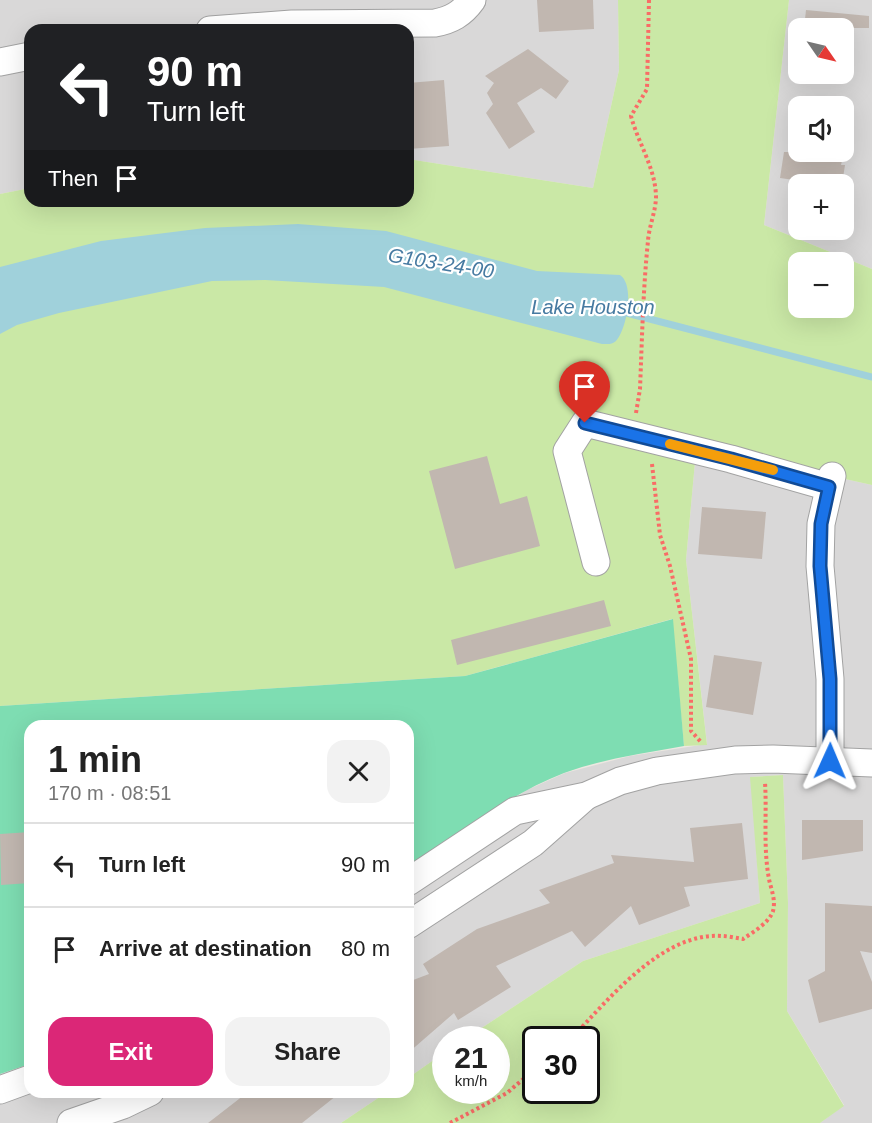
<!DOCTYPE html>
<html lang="en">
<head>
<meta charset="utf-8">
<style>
  :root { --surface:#fff; --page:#f2f2f2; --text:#222; --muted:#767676; --line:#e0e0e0; --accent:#db2777 }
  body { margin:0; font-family:Arial,sans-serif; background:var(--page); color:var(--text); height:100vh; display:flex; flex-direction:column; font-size:22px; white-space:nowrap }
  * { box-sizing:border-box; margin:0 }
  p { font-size:20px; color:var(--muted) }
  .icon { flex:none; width:33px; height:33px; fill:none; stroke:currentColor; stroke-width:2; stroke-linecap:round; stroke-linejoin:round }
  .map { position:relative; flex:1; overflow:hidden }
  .drawer { position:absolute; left:24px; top:720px; width:390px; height:378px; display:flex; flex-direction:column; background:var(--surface); border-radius:18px; box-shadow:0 6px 24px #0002 }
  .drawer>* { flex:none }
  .top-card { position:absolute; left:24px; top:24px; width:390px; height:183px; border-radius:18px; box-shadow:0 6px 24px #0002; background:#202124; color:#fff; overflow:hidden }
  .needle { width:39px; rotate:124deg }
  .tools { position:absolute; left:788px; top:18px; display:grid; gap:12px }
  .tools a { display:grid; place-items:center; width:66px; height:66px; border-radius:12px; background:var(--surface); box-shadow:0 6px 24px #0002; font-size:30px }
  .speed { position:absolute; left:432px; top:1026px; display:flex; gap:12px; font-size:30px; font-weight:700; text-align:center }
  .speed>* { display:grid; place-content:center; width:78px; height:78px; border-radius:50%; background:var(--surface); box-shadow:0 6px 24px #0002; line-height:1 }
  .speed small { font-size:15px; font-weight:400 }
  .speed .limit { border:3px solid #111; border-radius:9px; background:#fff; color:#111 }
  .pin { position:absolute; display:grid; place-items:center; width:51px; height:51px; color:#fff; margin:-62px -26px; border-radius:50% 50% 50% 0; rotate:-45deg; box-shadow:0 0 6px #0007 }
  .pin .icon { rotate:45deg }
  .me { position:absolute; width:66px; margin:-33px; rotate:1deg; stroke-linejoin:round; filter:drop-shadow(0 0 4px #0008) }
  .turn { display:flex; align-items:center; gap:21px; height:126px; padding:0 24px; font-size:27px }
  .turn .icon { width:78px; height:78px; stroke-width:2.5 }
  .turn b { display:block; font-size:42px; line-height:51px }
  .then { display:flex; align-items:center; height:57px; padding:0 24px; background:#0003; gap:12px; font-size:22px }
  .round { display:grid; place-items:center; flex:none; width:63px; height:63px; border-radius:18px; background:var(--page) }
  .summary { display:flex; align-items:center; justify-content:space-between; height:102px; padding:0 24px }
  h1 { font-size:36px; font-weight:700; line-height:45px }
  .button { display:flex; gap:12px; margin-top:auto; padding:12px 24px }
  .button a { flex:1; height:69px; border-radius:18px; background:var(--accent); color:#fff; font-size:24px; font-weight:700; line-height:69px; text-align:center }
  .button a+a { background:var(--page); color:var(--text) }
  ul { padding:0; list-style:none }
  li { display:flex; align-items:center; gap:18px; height:84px; padding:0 24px; border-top:2px solid var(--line) }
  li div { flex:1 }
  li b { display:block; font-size:22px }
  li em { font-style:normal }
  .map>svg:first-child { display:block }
  .residential { fill:#d9d8d8; fill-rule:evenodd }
  .grass { fill:#cae8a6; fill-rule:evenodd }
  .pitch { fill:#7eddb2 }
  .water { fill:#a0d1db }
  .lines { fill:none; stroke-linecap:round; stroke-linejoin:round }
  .stream { stroke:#a0d1db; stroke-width:7 }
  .building { fill:#c1b7b0 }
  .minor-casing { stroke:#a2a2a2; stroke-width:29 }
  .path { stroke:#f96c66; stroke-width:4; stroke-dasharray:3 3; stroke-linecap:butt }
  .minor { stroke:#fff; stroke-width:27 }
  .route-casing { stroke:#114b97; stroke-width:15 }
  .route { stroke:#1a73e8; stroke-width:10 }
  .slow { stroke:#f59e0b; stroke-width:10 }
  .labels { text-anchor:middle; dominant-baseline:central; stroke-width:4.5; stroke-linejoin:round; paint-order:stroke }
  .water-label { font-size:20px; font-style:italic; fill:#467aa1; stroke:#fff }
</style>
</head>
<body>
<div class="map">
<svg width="872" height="1123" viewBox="0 0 872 1123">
  <rect width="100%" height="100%" fill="#ede8e1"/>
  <g class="residential">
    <polygon points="0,0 618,0 619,70 593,188 408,159 408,30 30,30 30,188 0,194"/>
    <path d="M 789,0 L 872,0 L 872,269 L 764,225 ZM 798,28 L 843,28 L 843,74 L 798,74 ZM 798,106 L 843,106 L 843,152 L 798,152 ZM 798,184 L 843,184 L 843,230 L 798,230 Z"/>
    <polygon points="695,462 845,479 872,485 872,1123 820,1123 844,1105 787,1011 788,903 783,775 751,777 760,903 583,961 465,1039 446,1040 445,1052 408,1078 408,867 527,790 565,773 630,756 707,744 686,560"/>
    <polygon points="30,1064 30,1092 387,1092 341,1123 0,1123 0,1074"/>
  </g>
  <g class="grass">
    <path d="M 618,0 L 789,0 L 764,225 L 872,269 L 872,485 L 845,479 L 695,462 L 686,560 L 707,745 L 684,746 L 672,619 L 465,676 L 0,706 L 0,194 L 30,188 L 30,201 L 408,201 L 408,159 L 593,188 L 619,70 ZM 798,262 L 843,262 L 843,308 L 798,308 Z"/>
    <path d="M 783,775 L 788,903 L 787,1011 L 844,1106 L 820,1123 L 341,1123 L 387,1092 L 408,1092 L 408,1078 L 445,1052 L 446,1090 L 496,1090 L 496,1040 L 465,1039 L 583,961 L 760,903 L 750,777 ZM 536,1040 L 586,1040 L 586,1090 L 536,1090 Z"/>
  </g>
  <path class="pitch" d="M 673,619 L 684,746 C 645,753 602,759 564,773 C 509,794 457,835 408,867 L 408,726 L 30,726 L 30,1064 L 0,1074 L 0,706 L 465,676 Z"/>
  <path class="water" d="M 298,224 L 386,231 L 537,271 L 620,275 C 635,285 627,329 616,341 C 612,345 607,344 602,344 L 384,287 L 265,280 L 212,281 L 59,313 L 17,325 L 0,334 L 0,267 L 101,241 L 205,228 Z"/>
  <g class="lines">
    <polyline class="stream" points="619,311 872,377"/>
  </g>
  <g class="building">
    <polygon points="537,0 593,0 594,29 539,32"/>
    <polygon points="806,10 869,16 869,28 804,28"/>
    <polygon points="528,49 569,81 556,99 541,88 517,103 535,132 509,149 486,113 493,104 487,93 494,83 485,76"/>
    <polygon points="444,80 449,146 408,149 408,83"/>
    <polygon points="784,152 844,152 841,165 845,165 842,184 794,184 794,180 780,178"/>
    <polygon points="487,456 500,504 527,496 540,546 455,569 429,471"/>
    <polygon points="702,507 766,512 762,559 698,554"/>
    <polygon points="604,600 611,626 457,665 451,640"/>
    <polygon points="714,655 762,662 753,715 706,707"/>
    <polygon points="802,820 863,820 863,851 802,860"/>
    <polygon points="742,823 748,879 684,887 690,906 639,925 631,906 585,947 572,931 496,966 511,987 458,1020 454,1013 408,1053 408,982 429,974 423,964 477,929 550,903 539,890 614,863 611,855 694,862 690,828"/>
    <polygon points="30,832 30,883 1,885 0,834"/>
    <polygon points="825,903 872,906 872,953 860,951 872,982 872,1009 819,1023 808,980 825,971"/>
    <polygon points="248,1092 253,1098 265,1092 341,1092 302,1123 208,1123"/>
  </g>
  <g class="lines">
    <defs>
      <g id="minor">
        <path d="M 210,30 L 292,24 L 435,23 C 451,20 462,14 472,0"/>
        <polyline points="0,62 30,56"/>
        <polyline points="596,562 567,451 585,423 731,459 829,487"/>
        <polyline points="830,761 830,679 820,566 821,524 832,476"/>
        <polyline points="408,882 515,811 586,796 620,781 657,771 735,760 773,759 872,763"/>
        <polyline points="408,925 533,843 585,797"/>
        <polyline points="0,1090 30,1079"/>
        <polyline points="71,1123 123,1105 150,1092"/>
      </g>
    </defs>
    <use href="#minor" class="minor-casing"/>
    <g class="path">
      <path d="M 636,413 L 640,389 C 642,340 643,290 648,241 C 649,226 656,211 656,196 C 655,167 638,143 631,116 L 647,89 L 649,0"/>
      <polyline points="652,464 660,535 670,566 691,659 691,731 701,742"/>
      <path d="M 570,1040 C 607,1001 662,932 721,936 C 728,936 736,938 743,939 C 753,932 769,923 773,911 C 776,900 771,889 769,879 C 763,847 767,814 765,782"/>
      <polyline points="450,1123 507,1093 536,1068"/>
    </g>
    <use href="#minor" class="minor"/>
  </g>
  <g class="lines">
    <defs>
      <polyline id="route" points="585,423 731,459 829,487 821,524 820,566 830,679 830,761"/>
    </defs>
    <use href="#route" class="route-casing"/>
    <use href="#route" class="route"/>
    <polyline class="slow" points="670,444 773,470"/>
  </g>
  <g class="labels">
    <g class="water-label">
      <text transform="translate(441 263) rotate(9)">G103-24-00</text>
      <text x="593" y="307">Lake Houston</text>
    </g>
  </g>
</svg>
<div class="tools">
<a><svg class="needle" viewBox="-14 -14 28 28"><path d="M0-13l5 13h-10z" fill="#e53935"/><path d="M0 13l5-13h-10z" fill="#767676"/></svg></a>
<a><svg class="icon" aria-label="sound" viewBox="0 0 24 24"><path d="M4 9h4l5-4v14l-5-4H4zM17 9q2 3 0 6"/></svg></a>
<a>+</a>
<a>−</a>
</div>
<div class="speed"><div>21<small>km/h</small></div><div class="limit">30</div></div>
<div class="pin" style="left:585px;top:423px;background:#d93025"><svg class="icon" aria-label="arrive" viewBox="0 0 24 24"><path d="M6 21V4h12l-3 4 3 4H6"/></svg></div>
<svg class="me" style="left:830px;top:761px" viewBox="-20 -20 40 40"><path d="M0-17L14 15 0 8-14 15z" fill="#1a73e8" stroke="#fff" stroke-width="4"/></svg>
<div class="top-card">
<div class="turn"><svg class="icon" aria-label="left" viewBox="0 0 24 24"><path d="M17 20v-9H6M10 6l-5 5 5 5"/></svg><div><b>90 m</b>Turn left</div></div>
<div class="then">Then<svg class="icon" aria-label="arrive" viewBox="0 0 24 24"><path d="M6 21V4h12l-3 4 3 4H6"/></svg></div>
</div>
<section class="drawer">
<div class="summary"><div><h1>1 min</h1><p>170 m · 08:51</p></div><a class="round"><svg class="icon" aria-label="close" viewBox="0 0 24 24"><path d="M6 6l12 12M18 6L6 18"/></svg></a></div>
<ul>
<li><svg class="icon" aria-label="left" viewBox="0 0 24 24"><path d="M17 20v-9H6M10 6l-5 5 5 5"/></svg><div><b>Turn left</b></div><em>90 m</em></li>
<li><svg class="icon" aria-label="arrive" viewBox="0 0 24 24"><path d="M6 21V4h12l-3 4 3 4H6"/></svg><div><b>Arrive at destination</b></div><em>80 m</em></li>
</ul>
<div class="button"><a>Exit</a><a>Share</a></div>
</section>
</div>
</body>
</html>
